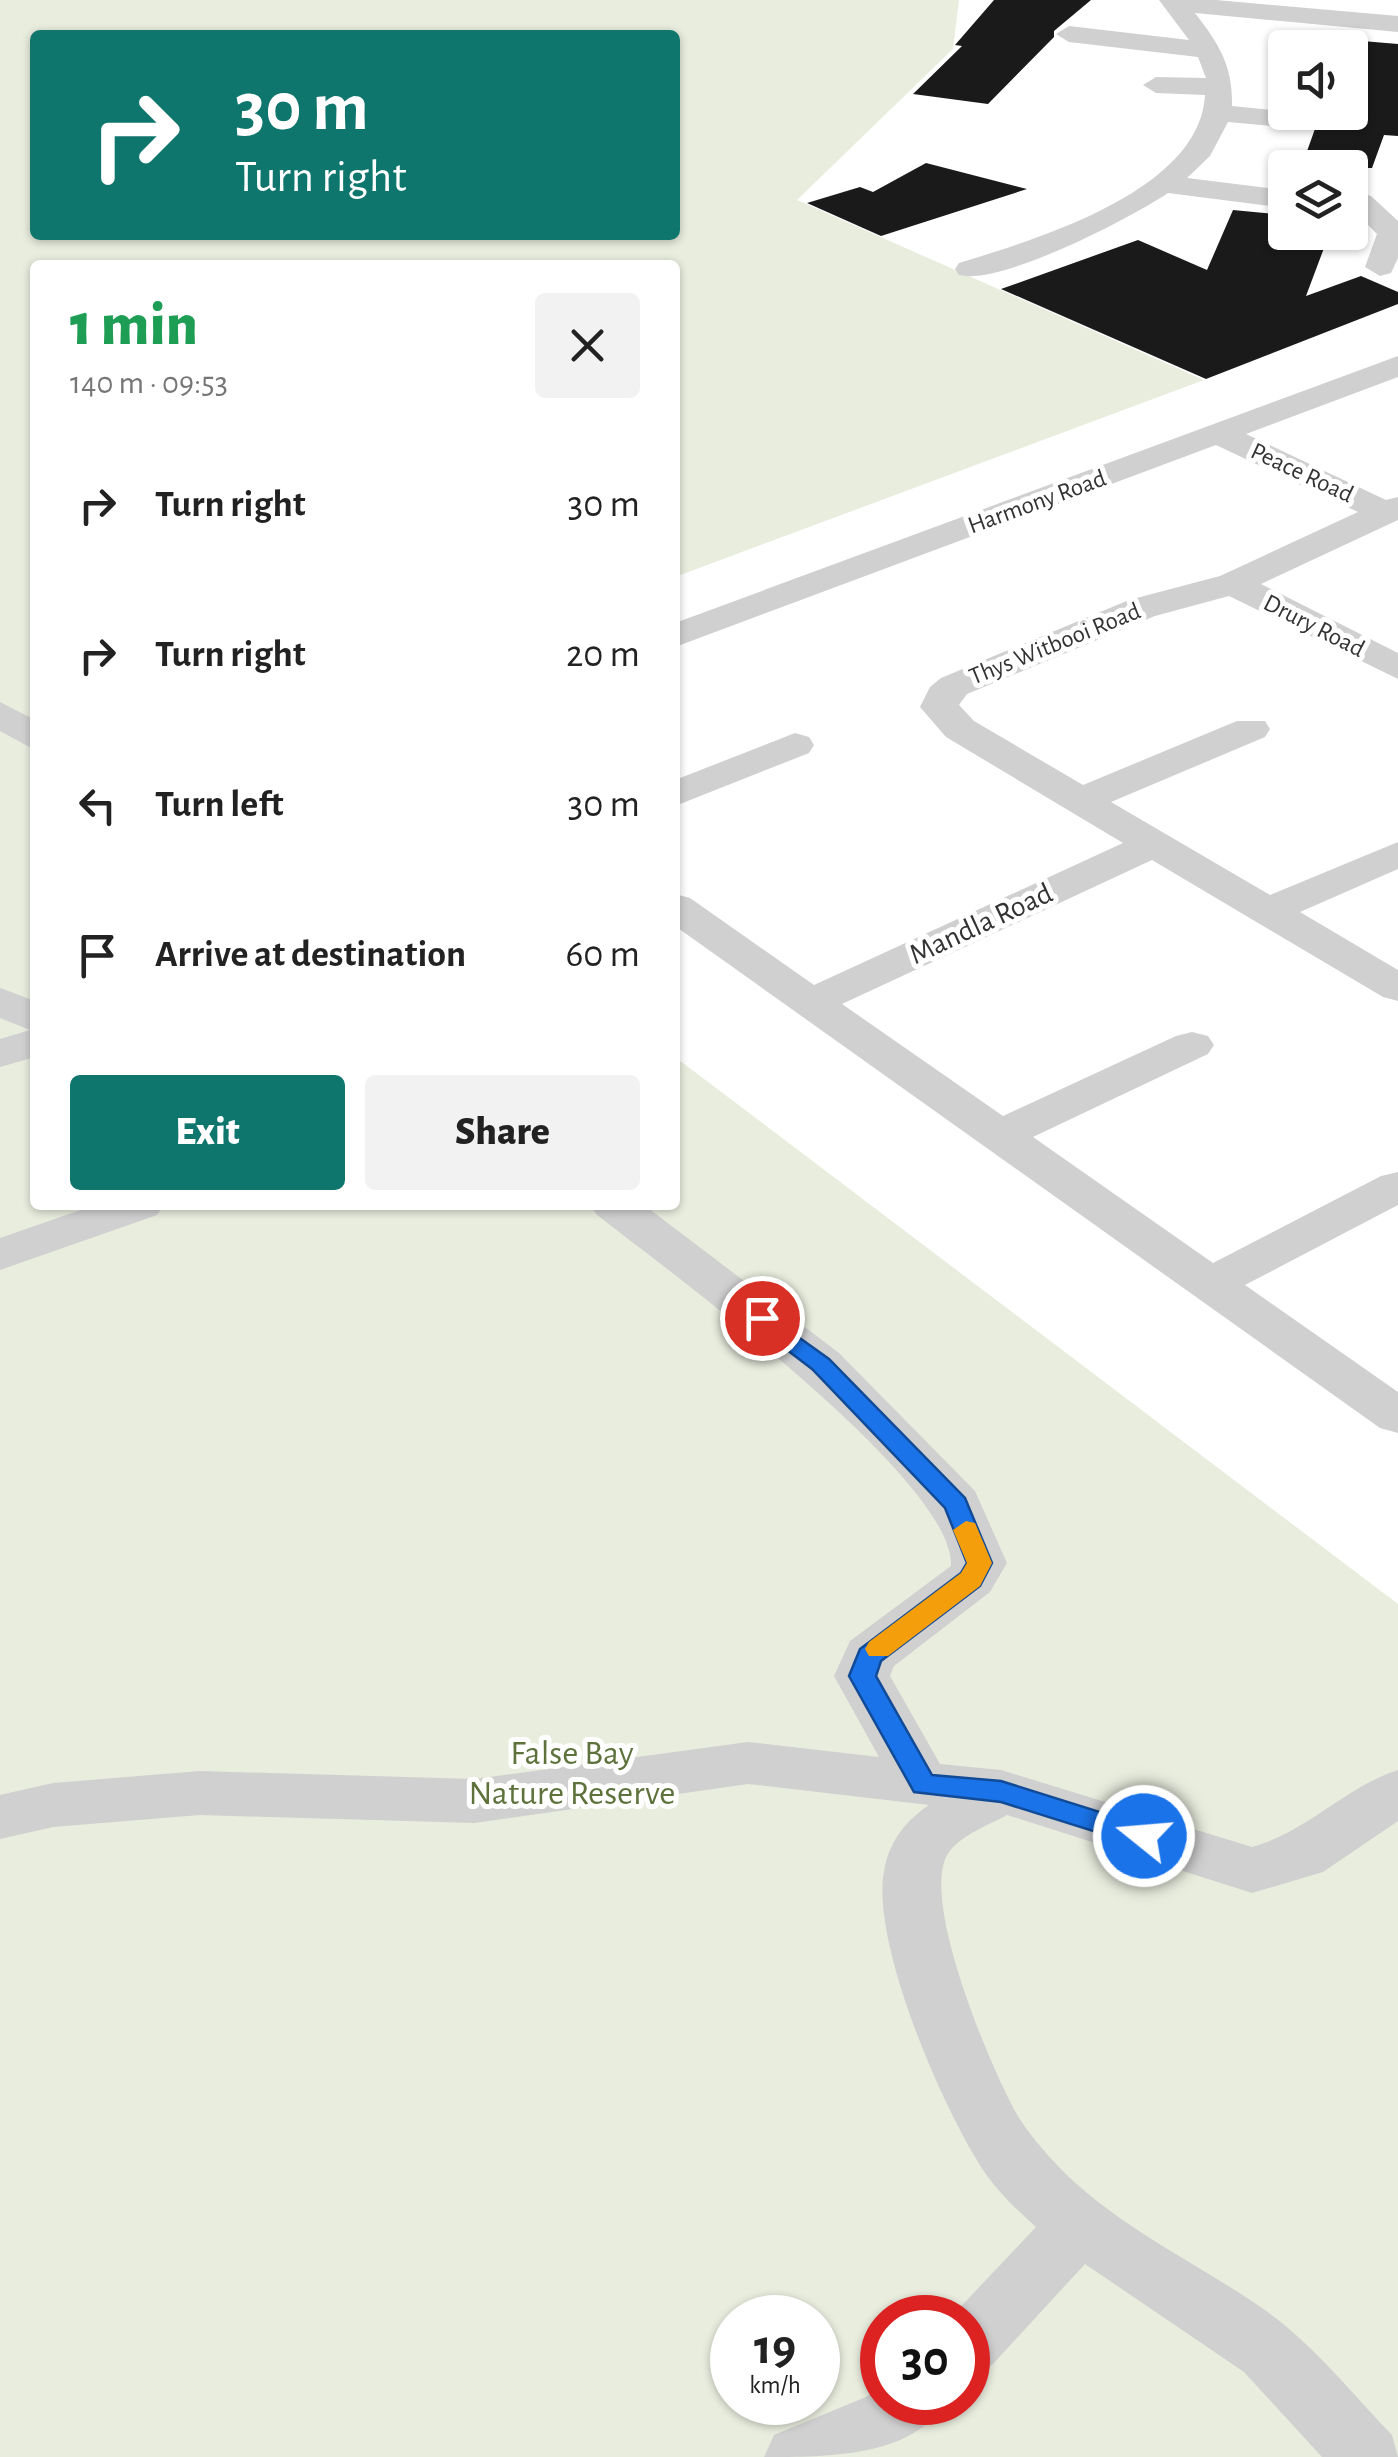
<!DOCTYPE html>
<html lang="en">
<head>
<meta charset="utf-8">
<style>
  :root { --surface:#fff; --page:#f2f2f2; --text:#222; --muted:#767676; --accent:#0f766e }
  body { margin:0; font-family:"Alegreya Sans",sans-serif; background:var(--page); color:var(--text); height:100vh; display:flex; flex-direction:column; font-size:38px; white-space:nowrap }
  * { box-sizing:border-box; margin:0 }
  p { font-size:32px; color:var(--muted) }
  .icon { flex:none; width:55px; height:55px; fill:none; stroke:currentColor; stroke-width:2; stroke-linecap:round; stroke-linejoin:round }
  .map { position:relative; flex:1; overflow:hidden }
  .drawer { position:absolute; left:30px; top:260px; width:650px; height:950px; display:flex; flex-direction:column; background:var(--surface); border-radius:10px; box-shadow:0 2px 8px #0004 }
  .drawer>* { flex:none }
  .guide { position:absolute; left:30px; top:30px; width:650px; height:210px; border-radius:10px; box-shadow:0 2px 8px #0004; background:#0f766e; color:#fff; overflow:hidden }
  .buttons { position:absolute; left:1268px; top:30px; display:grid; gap:20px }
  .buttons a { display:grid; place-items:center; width:100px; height:100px; border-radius:10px; background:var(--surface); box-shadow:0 2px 8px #0004; font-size:50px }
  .speed { position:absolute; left:710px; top:2295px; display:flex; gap:20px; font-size:50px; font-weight:700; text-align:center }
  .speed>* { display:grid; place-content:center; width:130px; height:130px; border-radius:50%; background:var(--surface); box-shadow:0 2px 8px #0004; line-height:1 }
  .speed small { font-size:25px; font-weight:400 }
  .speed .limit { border:15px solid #d22; background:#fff; color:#111 }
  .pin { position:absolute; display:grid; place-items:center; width:85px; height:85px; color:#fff; margin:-42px; border:5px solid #fff; border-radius:50%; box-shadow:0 2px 10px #0007 }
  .me { position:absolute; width:110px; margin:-55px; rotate:287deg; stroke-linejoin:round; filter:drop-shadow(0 0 8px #0008) }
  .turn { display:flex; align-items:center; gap:35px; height:210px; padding:0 40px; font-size:45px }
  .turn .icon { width:130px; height:130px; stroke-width:2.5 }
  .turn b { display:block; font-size:70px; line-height:85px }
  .round { display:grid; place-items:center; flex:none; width:105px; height:105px; border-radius:10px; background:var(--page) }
  .overview { display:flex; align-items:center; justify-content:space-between; height:170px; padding:0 40px }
  h1 { font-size:60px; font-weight:800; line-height:75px; color:#1e9e55 }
  .cta { display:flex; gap:20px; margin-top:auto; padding:20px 40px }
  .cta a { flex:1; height:115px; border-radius:10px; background:var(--accent); color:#fff; font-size:40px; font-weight:800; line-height:115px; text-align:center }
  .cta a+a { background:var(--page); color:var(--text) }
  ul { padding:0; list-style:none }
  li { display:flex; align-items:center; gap:30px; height:150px; padding:0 40px }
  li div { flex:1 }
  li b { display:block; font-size:38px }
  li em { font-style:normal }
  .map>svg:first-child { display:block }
  .green { fill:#e8edde; fill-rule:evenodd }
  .building { fill:#1a1a1a }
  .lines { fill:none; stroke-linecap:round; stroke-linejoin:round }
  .minor { fill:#d0d0d0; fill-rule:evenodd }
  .route { fill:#1a73e8; stroke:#114b97; stroke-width:2.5 }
  .slow { fill:#f59e0b }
  .labels { text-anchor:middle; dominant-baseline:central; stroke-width:10; stroke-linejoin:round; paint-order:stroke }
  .far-street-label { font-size:25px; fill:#333; stroke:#fff }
  .street-label { font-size:30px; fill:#333; stroke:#fff }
  .near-park-label { font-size:35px; fill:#5e723c; stroke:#fff }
</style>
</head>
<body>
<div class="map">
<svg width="1398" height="2457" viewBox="0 0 1398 2457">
  <rect width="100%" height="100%" fill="#fff"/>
  <path class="green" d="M 0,0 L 959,0 L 953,49 L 797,200 L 1204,380 L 675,577 L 675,265 L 35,265 L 35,1205 L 675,1205 L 675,1057 L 1398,1604 L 1398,2457 L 0,2457 ZM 35,35 L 675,35 L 675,235 L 35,235 ZM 732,2318 L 818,2318 L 818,2402 L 732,2402 ZM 882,2318 L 968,2318 L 968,2402 L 882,2402 Z"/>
  <g class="building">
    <polygon points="994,0 1091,0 1054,31 1054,37 988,104 913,94 962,46 955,45"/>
    <polygon points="1350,40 1398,44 1398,136 1384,135 1372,168 1301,168 1321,112 1350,112"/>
    <polygon points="926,163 1027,189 881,236 807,203 860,187 873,192"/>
    <polygon points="1233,210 1285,215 1285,232 1330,232 1306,296 1361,276 1398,292 1398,304 1206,379 1001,289 1138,240 1207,270"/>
  </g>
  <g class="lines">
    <g class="minor">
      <path d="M 1159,0 L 1216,0 L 1398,16 L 1398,32 L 1195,13 C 1220,45 1233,67 1232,106 L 1303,113 L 1317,121 L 1303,129 L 1228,122 L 1210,156 L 1187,178 L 1285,190 L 1285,208 L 1168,193 C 1131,218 1000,286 959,275 L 955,269 L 959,263 C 1037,239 1200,191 1205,95 L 1156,93 L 1143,85 L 1156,77 L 1206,78 L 1198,57 L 1069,42 L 1056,34 L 1069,26 L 1189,40 Z"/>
      <polygon points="1361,193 1371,196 1398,221 1398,258 1391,273 1380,276 1365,267 1377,234 1350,207 1351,196"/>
      <polygon points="1398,356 1398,377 1246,434 1386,500 1398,497 1398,520 1261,584 1398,653 1398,679 1229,596 1155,616 967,694 959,705 974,721 1083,785 1237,721 1265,721 1270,729 1265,737 1111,802 1270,895 1398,842 1398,869 1300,912 1398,970 1398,1001 1383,997 1152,860 842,1004 1003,1116 1176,1036 1192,1032 1208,1036 1214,1045 1208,1054 1033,1137 1213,1263 1381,1176 1398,1172 1398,1205 1245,1285 1398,1392 1398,1433 1380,1428 675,926 675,894 690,898 814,985 1123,843 946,737 920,707 930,687 941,678 1129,600 1220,576 1358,512 1216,445 675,647 675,623"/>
      <polygon points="0,702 35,720 35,750 0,731"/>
      <polygon points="795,733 809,737 814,745 809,753 675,806 675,780"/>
      <polygon points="0,988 35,1001 35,1057 0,1067 0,1039 30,1030 0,1018"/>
      <polygon points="95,1205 164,1205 157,1215 0,1270 0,1238"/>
      <path d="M 590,1205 L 644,1205 L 839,1353 L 975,1491 L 1007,1563 L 990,1592 L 894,1666 L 890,1676 L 940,1764 L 1001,1770 L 1252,1847 C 1307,1832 1345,1787 1398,1770 L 1398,1821 L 1323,1872 L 1252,1893 L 1007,1815 C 989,1825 961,1835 949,1852 C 917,1896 993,2074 1019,2118 C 1030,2135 1043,2150 1057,2165 C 1114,2225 1194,2261 1262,2308 C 1312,2343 1349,2390 1392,2435 L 1398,2457 L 1322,2457 L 1244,2372 L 1085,2264 L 992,2365 L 968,2373 L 968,2318 L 950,2318 L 1036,2227 C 1019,2212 1002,2196 988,2177 C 946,2118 867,1937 885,1866 C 891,1839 907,1820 929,1805 L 748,1784 L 474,1823 L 200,1815 L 53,1827 L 0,1839 L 0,1795 L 53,1783 L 200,1771 L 474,1779 L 748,1742 L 879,1757 L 834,1676 L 850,1641 L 951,1566 C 955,1480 669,1271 597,1215 Z"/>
      <path d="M 882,2384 L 882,2402 L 945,2402 C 913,2457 829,2457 764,2457 L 774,2435 L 866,2397 Z"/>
    </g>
  </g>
  <polygon class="route" points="762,1311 829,1359 965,1498 992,1563 980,1586 881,1661 876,1676 932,1775 1001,1781 1154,1829 1158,1836 1154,1844 1144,1847 1001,1802 914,1792 849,1676 860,1649 961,1573 967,1563 945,1508 812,1369 753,1324 750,1318"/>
  <polygon class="slow" points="966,1521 975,1523 992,1563 980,1586 888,1656 869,1656 865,1649 869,1642 961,1573 967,1563 953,1530"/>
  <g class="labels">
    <g class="far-street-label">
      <text transform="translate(1302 473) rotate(25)">Peace Road</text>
      <text transform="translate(1037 502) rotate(-20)">Harmony Road</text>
      <text transform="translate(1314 626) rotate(27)">Drury Road</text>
      <text transform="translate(1055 644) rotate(-22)">Thys Witbooi Road</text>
    </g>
    <g class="street-label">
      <text transform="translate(981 924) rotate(-25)">Mandla Road</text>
    </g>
    <g class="near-park-label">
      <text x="572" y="1753">False Bay<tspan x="572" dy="40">Nature Reserve</tspan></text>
    </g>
  </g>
</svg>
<div class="buttons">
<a><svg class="icon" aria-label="sound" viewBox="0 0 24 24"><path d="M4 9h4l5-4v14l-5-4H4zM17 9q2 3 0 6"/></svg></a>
<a><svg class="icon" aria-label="layers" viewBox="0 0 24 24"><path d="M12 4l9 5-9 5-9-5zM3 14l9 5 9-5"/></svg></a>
</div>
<div class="speed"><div>19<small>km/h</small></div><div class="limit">30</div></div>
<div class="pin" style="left:762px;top:1318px;background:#d93025"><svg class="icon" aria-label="arrive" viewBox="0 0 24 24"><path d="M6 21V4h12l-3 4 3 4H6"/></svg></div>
<svg class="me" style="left:1144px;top:1836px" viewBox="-20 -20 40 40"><circle r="17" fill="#1a73e8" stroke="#fff" stroke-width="3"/><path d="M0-11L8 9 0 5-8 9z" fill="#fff"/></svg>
<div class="guide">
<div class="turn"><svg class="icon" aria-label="right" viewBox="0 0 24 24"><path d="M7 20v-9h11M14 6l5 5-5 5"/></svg><div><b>30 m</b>Turn right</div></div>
</div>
<section class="drawer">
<div class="overview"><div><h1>1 min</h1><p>140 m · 09:53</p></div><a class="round"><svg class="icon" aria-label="close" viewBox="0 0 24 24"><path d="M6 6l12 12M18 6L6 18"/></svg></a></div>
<ul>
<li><svg class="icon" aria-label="right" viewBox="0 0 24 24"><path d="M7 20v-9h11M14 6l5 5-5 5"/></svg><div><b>Turn right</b></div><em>30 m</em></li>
<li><svg class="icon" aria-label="right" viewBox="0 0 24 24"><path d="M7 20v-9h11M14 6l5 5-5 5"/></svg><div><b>Turn right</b></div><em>20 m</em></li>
<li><svg class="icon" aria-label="left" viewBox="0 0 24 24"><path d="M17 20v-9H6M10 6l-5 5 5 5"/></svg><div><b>Turn left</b></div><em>30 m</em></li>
<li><svg class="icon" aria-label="arrive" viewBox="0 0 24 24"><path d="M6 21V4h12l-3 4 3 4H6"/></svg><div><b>Arrive at destination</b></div><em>60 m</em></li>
</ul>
<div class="cta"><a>Exit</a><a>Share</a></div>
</section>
</div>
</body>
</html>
